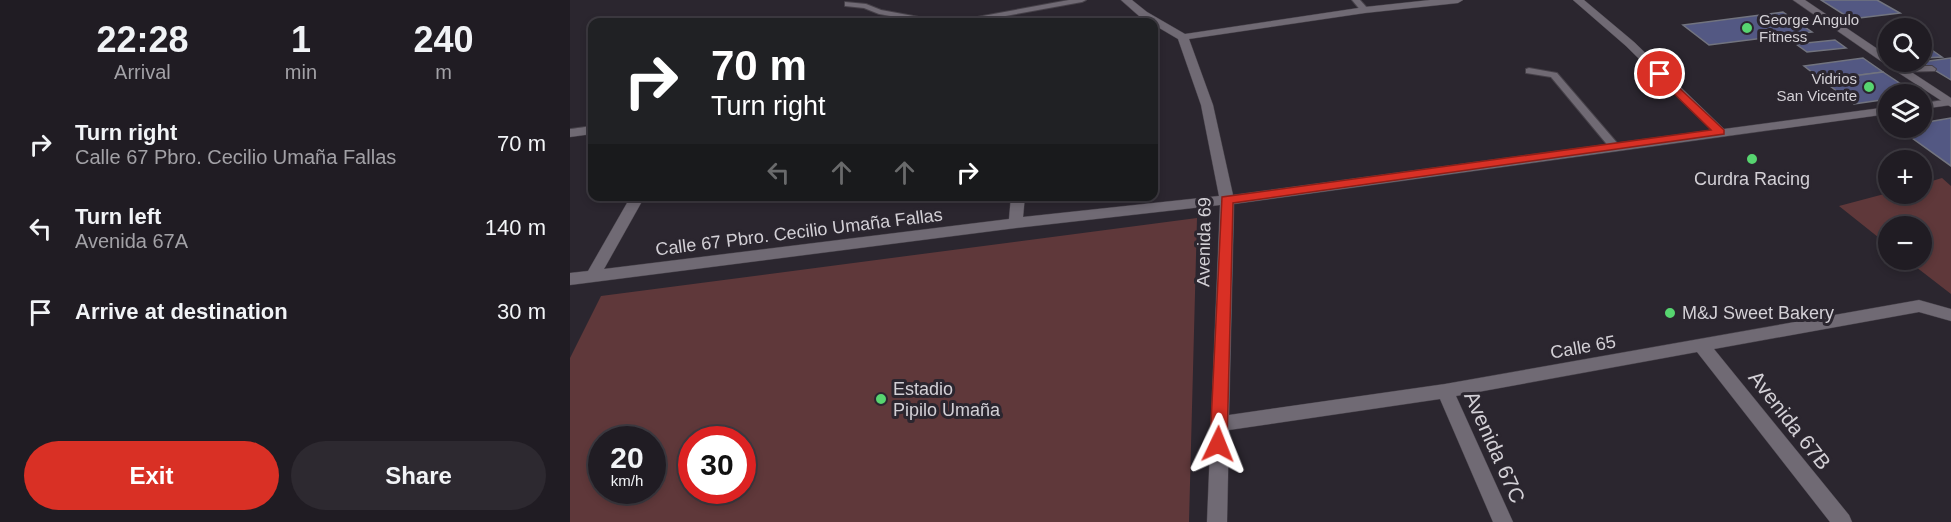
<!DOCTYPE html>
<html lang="en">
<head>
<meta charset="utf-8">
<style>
  :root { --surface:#201c23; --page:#2d2930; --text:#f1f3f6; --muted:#a2a1a6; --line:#3d3a41; --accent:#d93025 }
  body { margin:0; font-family:Arial,sans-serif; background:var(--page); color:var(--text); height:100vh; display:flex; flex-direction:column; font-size:22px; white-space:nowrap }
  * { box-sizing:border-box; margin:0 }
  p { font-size:20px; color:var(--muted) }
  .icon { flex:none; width:33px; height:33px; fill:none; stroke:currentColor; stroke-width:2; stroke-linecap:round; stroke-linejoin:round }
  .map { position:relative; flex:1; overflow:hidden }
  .sheet { display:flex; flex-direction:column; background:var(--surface); width:570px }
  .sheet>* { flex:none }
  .banner { position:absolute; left:18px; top:18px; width:570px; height:183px; border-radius:12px; box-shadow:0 3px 9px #0003,0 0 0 2px var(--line); background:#202124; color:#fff; overflow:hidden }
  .tools { position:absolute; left:1308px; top:18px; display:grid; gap:12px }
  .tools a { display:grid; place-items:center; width:54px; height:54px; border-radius:50%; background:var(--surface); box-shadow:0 3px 9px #0003,0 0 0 2px var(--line); font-size:30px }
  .speed { position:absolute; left:18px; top:426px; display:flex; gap:12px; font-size:30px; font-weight:700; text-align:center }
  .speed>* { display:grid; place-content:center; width:78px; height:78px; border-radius:50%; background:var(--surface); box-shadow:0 3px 9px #0003,0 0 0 2px var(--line); line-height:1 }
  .speed small { font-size:15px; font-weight:400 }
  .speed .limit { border:9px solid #d22; background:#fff; color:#111 }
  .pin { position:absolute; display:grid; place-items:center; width:51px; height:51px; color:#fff; margin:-26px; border:3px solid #fff; border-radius:50%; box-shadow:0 2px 6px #0007 }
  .me { position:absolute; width:66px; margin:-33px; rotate:2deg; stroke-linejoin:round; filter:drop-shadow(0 0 4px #0008) }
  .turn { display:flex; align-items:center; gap:21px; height:126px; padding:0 24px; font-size:27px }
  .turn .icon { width:78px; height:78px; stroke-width:2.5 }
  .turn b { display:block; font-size:42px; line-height:51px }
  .lanes { display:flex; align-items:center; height:57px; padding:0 24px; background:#0003; justify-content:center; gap:30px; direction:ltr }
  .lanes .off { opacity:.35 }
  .eta { display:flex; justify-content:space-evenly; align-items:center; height:102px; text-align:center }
  .eta b { font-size:36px; font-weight:600; line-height:42px }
  .action { display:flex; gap:12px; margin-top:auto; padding:12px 24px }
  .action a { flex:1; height:69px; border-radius:36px; background:var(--accent); color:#fff; font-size:24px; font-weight:600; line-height:69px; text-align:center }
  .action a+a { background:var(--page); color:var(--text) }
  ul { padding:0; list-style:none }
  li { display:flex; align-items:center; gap:18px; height:84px; padding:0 24px }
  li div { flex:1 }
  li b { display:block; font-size:22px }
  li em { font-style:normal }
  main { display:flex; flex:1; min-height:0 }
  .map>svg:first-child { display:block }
  .green { fill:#5f383a; fill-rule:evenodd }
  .building { fill:#535883; stroke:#72747f; stroke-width:1.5 }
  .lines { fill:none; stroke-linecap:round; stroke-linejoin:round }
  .service-casing { stroke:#464149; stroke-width:2 }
  .minor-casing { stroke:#464149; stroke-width:1 }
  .secondary-casing { stroke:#464149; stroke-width:1 }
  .service { fill:#706a74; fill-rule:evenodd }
  .minor { fill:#706a74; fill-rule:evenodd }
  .secondary { fill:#706a74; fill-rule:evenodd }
  .route { fill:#d93025; stroke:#8d1f18; stroke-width:1.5 }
  .poi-dot { fill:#57d570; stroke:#2b262f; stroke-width:2 }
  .labels { text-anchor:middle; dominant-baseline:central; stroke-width:6; stroke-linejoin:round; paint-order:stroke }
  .far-poi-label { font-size:15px; fill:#d3d0d6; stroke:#2b262f; text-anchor:start }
  .poi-label { font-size:18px; fill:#d3d0d6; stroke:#2b262f; text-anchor:start }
  .street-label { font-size:18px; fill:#d3d0d6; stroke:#2b262f }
  .near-street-label { font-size:21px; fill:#d3d0d6; stroke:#2b262f }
</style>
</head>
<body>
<main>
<section class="sheet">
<div class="eta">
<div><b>22:28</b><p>Arrival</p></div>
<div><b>1</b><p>min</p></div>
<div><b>240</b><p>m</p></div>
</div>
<ul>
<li><svg class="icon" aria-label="right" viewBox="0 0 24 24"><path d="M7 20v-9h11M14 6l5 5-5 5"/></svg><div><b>Turn right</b><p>Calle 67 Pbro. Cecilio Umaña Fallas</p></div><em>70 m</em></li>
<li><svg class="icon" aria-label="left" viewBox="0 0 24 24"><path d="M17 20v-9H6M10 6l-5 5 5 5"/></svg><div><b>Turn left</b><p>Avenida 67A</p></div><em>140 m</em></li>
<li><svg class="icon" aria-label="arrive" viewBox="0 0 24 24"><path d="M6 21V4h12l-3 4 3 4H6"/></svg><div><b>Arrive at destination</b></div><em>30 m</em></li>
</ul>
<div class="action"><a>Exit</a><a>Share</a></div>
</section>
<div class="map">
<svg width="1381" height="522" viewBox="0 0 1381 522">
  <rect width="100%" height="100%" fill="#2b262f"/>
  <g class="green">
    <polygon points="1372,178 1381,186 1381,294 1337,260 1352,260 1352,226 1318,226 1318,245 1269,206 1318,193 1352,194 1352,184"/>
    <path d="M 627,218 L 619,522 L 0,522 L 0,358 L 31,296 ZM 32,440 L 82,440 L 82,490 L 32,490 ZM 122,440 L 172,440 L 172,490 L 122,490 Z"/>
  </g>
  <g class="building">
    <polygon points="1251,0 1307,0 1330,13 1281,19"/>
    <polygon points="1213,12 1242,32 1139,45 1113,25"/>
    <polygon points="1265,40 1276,48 1237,52 1226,44"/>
    <polygon points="1352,44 1353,44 1372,57 1354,58 1352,57"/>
    <polygon points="1293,58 1313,72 1252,80 1234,66"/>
    <polygon points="1381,58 1381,80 1351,62"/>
    <polygon points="1313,72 1346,94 1318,94 1318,99 1284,104 1252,80"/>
    <polygon points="1381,118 1381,166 1328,128 1352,128 1352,123"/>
  </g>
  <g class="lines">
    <defs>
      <g id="service">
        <polygon points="499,0 516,0 512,2 402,22 387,22 391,20"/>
        <polygon points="782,0 790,0 799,10 792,12"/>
        <polygon points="275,2 296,4 311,10 365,20 369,22 354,22 309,14 294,8 275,6"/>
        <polygon points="1362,66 1366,69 1365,71 1330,72 1326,69 1330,66"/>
        <polygon points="959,68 987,73 1048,144 1048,148 1040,148 981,77 956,73 956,69"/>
      </g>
      <g id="minor">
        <polygon points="551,0 562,0 577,12 615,34 795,7 860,0 893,0 888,3 795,13 619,39 643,105 663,195 1141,130 1056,46 1003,0 1014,0 1064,42 1154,129 1318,107 1318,114 664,204 659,415 875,384 1349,300 1381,309 1381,321 1349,312 1144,349 1279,515 1282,522 1260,522 1127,352 886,396 943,522 923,522 870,399 659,430 657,522 637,522 650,205 446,228 0,285 0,273 18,271 61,196 75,196 34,269 439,219 441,196 455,196 453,217 649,196 631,105 608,39 569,16"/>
        <polygon points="1381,99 1381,105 1352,109 1352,103"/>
        <polygon points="22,126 22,134 0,137 0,129"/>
      </g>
      <polygon id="secondary" points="1223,0 1235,0 1318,56 1318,62 1326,62 1381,98 1381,107 1315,64"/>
    </defs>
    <use href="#service" class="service-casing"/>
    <use href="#minor" class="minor-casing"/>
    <use href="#secondary" class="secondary-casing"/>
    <use href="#service" class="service"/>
    <use href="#minor" class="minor"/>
    <use href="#secondary" class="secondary"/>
  </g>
  <polygon class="route" points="1090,70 1154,130 1154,134 663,203 657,444 654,449 648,451 642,449 640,444 652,197 1141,130 1086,76 1086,71"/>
  <g class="poi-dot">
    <circle cx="1177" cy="28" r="6"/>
    <circle cx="1299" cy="87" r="6"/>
    <circle cx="1182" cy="159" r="6"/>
    <circle cx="1100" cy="313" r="6"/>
    <circle cx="311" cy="399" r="6"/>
  </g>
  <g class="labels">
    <g class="far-poi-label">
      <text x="1189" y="19">George Angulo<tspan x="1189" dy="17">Fitness</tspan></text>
      <text x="1287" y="78" text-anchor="end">Vidrios<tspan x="1287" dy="17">San Vicente</tspan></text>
    </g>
    <g class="poi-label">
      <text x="1182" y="179" text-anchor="middle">Curdra Racing</text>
      <text x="1112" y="313">M&amp;J Sweet Bakery</text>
      <text x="323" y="389">Estadio<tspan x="323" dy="21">Pipilo Umaña</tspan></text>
    </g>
    <g class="street-label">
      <text transform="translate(229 232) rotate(-7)">Calle 67 Pbro. Cecilio Umaña Fallas</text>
      <text transform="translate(634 242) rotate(-89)">Avenida 69</text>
      <text transform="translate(1013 347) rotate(-10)">Calle 65</text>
    </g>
    <g class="near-street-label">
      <text transform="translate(1220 420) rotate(52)">Avenida 67B</text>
      <text transform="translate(925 447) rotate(66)">Avenida 67C</text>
    </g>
  </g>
</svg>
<div class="tools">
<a><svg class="icon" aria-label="search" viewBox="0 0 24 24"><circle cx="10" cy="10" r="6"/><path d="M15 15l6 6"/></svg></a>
<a><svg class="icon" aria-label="layers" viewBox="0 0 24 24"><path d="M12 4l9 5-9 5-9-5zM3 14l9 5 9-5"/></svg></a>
<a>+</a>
<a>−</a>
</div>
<div class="speed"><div>20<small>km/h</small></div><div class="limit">30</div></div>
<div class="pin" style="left:1090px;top:74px;background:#d93025"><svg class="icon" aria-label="arrive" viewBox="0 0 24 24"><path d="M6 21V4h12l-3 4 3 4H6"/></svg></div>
<svg class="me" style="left:648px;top:444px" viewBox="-20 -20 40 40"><path d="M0-17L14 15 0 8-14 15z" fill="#d93025" stroke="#fff" stroke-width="4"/></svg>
<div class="banner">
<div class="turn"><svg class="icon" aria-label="right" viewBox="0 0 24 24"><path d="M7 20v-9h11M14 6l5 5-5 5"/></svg><div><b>70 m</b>Turn right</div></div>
<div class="lanes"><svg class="icon off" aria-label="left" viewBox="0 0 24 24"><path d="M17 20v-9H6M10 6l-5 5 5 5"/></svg><svg class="icon off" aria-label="ahead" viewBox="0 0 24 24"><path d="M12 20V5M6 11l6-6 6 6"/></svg><svg class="icon off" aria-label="ahead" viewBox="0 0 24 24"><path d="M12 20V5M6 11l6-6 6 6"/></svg><svg class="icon" aria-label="right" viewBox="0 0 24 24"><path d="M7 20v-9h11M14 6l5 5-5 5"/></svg></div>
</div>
</div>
</main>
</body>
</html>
